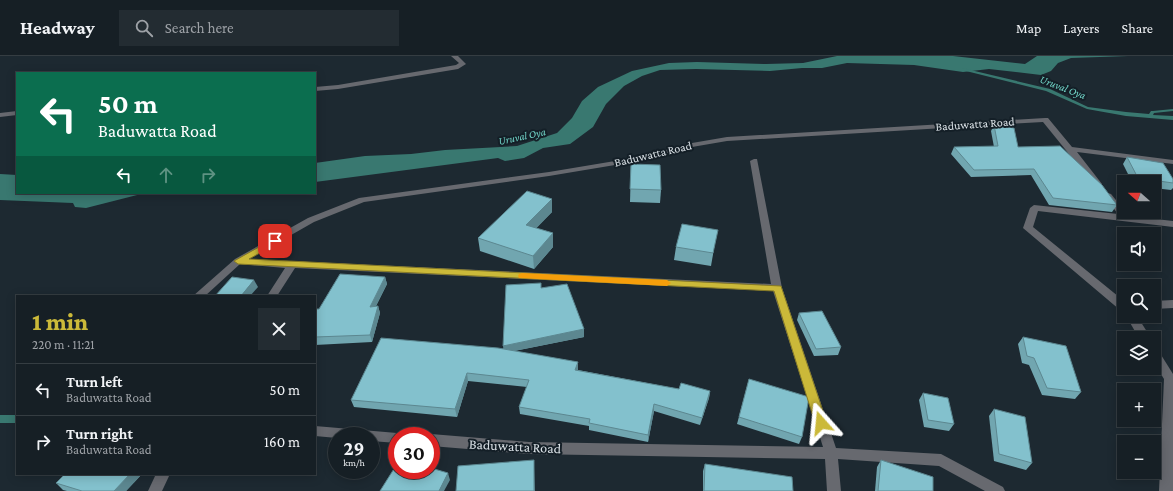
<!DOCTYPE html>
<html lang="en">
<head>
<meta charset="utf-8">
<style>
  :root { --surface:#161f25; --page:#232c32; --text:#f1f3f6; --muted:#9ea2a7; --line:#353d42; --accent:#cbb939 }
  body { margin:0; font-family:"Crimson Pro",serif; background:var(--page); color:var(--text); height:100vh; display:flex; flex-direction:column; font-size:15px; white-space:nowrap }
  * { box-sizing:border-box; margin:0 }
  p { font-size:13px; color:var(--muted) }
  .icon { flex:none; width:22px; height:22px; fill:none; stroke:currentColor; stroke-width:2; stroke-linecap:round; stroke-linejoin:round }
  .map { position:relative; flex:1; overflow:hidden }
  .panel { position:absolute; left:16px; top:239px; width:300px; height:180px; display:flex; flex-direction:column; background:var(--surface); border-radius:0px; box-shadow:0 2px 10px #0003,0 0 0 1px var(--line) }
  .panel>* { flex:none }
  .guide { position:absolute; left:16px; top:16px; width:300px; height:122px; border-radius:0px; box-shadow:0 2px 10px #0003,0 0 0 1px var(--line); background:#0b6e4f; color:#fff; overflow:hidden }
  .needle { width:26px; rotate:291deg }
  .buttons { position:absolute; left:1117px; top:119px; display:grid; gap:8px }
  .buttons a { display:grid; place-items:center; width:44px; height:44px; border-radius:0px; background:var(--surface); box-shadow:0 2px 10px #0003,0 0 0 1px var(--line); font-size:20px }
  .speed { position:absolute; left:328px; top:371px; display:flex; gap:8px; font-size:20px; font-weight:700; text-align:center }
  .speed>* { display:grid; place-content:center; width:52px; height:52px; border-radius:50%; background:var(--surface); box-shadow:0 2px 10px #0003,0 0 0 1px var(--line); line-height:1 }
  .speed small { font-size:10px; font-weight:400 }
  .speed .limit { border:6px solid #d22; background:#fff; color:#111 }
  .pin { position:absolute; display:grid; place-items:center; width:34px; height:34px; color:#fff; margin:-17px; border-radius:8px; box-shadow:0 2px 6px #0006 }
  .me { position:absolute; width:44px; margin:-22px; rotate:342deg; stroke-linejoin:round; filter:drop-shadow(0 0 3px #0008) }
  .turn { display:flex; align-items:center; gap:14px; height:84px; padding:0 16px; font-size:18px }
  .turn .icon { width:52px; height:52px; stroke-width:2.5 }
  .turn b { display:block; font-size:28px; line-height:34px }
  .lanes { display:flex; align-items:center; height:38px; padding:0 16px; background:#0003; justify-content:center; gap:20px; direction:ltr }
  .lanes .off { opacity:.35 }
  .round { display:grid; place-items:center; flex:none; width:42px; height:42px; border-radius:0px; background:var(--page) }
  .summary { display:flex; align-items:center; justify-content:space-between; height:68px; padding:0 16px }
  h1 { font-size:24px; font-weight:800; line-height:30px; color:var(--accent) }
  ul { padding:0; list-style:none }
  li { display:flex; align-items:center; gap:12px; height:52px; padding:0 16px; border-top:1px solid var(--line) }
  li div { flex:1 }
  li b { display:block; font-size:15px }
  li em { font-style:normal }
  header { display:flex; align-items:center; gap:24px; box-sizing:border-box; height:56px; padding:0 20px; background:var(--surface); border-bottom:1px solid var(--line) }
  header strong { font-size:19px }
  nav { display:flex; gap:22px; margin-inline-start:auto; font-size:14px }
  .search { width:280px; height:36px; background:var(--page); display:flex; align-items:center; gap:10px; box-sizing:border-box; padding:0 14px; border-radius:0px; color:var(--muted); font-size:15px }
  .map>svg:first-child { display:block }
  .water { fill:#397870 }
  .lines { fill:none; stroke-linecap:round; stroke-linejoin:round }
  .stream { fill:#397870; fill-rule:evenodd }
  .minor { fill:#67696f; fill-rule:evenodd }
  .wall { fill:#71a6b0 }
  .shaded-wall { fill:#5c8790 }
  .building { fill:#83c1cd; stroke:#5c8790 }
  .route { fill:#cbb939; stroke:#847825 }
  .slow { fill:#f59e0b }
  .labels { text-anchor:middle; dominant-baseline:central; stroke-width:4; stroke-linejoin:round; paint-order:stroke }
  .far-water-label { font-size:11px; font-style:italic; fill:#70d3c6; stroke:#141f27 }
  .street-label { font-size:12px; fill:#dbe2e7; stroke:#141f27 }
  .near-street-label { font-size:14px; fill:#dbe2e7; stroke:#141f27 }
</style>
</head>
<body>
<header>
<strong>Headway</strong>
<div class="search"><svg class="icon" aria-label="search" viewBox="0 0 24 24"><circle cx="10" cy="10" r="6"/><path d="M15 15l6 6"/></svg>Search here</div>
<nav><a>Map</a><a>Layers</a><a>Share</a></nav>
</header>
<div class="map">
<svg width="1173" height="435" viewBox="0 0 1173 435">
  <rect width="100%" height="100%" fill="#1d2931"/>
  <g class="water">
    <polygon points="837,0 953,0 1025,8 1037,0 1128,0 1071,2 1058,7 1051,15 1041,19 989,13 963,16 914,9 847,7 822,12 802,12 770,15 696,13 660,14 642,20 624,30 606,48 593,71 570,88 543,92 524,102 505,105 498,102 315,126 315,107 365,100 411,98 445,94 517,90 557,77 572,62 582,45 598,31 632,15 669,7 697,6 766,8 803,7"/>
    <polygon points="0,118 17,119 17,137 145,137 86,152 75,151 73,147 0,144"/>
  </g>
  <g class="lines">
    <g class="stream">
      <polygon points="962,12 1050,33 1088,51 1126,56 1149,58 1151,55 1153,55 1173,53 1173,55 1154,57 1153,59 1173,60 1173,64 1126,60 1087,53 1046,35 962,14"/>
      <rect x="0" y="359" width="17" height="8"/>
    </g>
    <g class="minor">
      <polygon points="451,0 458,0 466,8 458,13 338,33 315,35 315,31 338,29 456,9 459,7"/>
      <polygon points="17,55 17,59 0,61 0,57"/>
      <polygon points="1045,62 1048,62 1072,91 1173,104 1173,108 1077,96 1102,128 1101,130 1095,130 1043,66 727,85 692,91 639,105 549,120 364,146 314,166 249,203 771,228 750,105 754,103 757,103 782,232 836,392 941,398 1003,431 1005,435 985,435 939,410 838,403 841,435 827,435 825,403 529,398 431,390 431,380 427,380 431,378 529,386 823,391 773,235 295,212 277,240 267,240 285,212 240,208 205,240 193,240 235,203 308,162 359,142 549,116 639,101 692,87 727,81"/>
      <polygon points="1108,137 1111,138 1124,154 1124,156 1129,160 1173,165 1173,171 1038,155 1033,171 1124,245 1124,255 1120,254 1023,172 1030,152 1034,149 1118,158 1104,140"/>
      <polygon points="1173,244 1173,252 1154,253 1154,245"/>
      <polygon points="1126,260 1137,260 1151,282 1139,282"/>
      <polygon points="1154,293 1158,294 1173,318 1173,435 1159,435 1164,323 1154,307"/>
      <polygon points="315,370 397,377 402,380 397,380 397,387 371,385 371,380 337,380 337,382 315,380"/>
      <polygon points="156,418 170,418 162,435 148,435"/>
    </g>
  </g>
  <g class="wall">
    <polygon points="994,69 1018,91 1117,149 1112,156 1049,149 1031,119 971,121 951,98 954,91 994,91 991,75"/>
    <polygon points="1127,101 1173,123 1173,132 1171,134 1154,132 1154,126 1132,126 1123,108"/>
    <polygon points="631,108 661,134 660,147 630,146"/>
    <polygon points="552,143 552,156 536,172 553,177 553,191 534,213 480,195 478,182"/>
    <polygon points="715,187 711,210 674,204 676,191"/>
    <polygon points="385,221 387,228 376,250 378,250 380,257 372,286 315,289 315,253 319,253"/>
    <polygon points="541,232 584,273 584,281 514,295 578,306 578,314 679,333 710,335 709,342 700,369 654,355 648,386 589,374 589,370 520,358 519,351 527,331 468,325 457,361 354,351 351,344 503,293"/>
    <polygon points="799,257 841,291 838,299 814,300 797,264"/>
    <polygon points="1023,281 1081,336 1075,343 1042,339 1029,309 1022,307 1018,288"/>
    <polygon points="749,323 802,381 799,388 737,368"/>
    <polygon points="923,337 954,368 949,375 924,371 919,344"/>
    <polygon points="994,353 1032,407 1026,414 994,405 989,360"/>
    <polygon points="881,404 933,435 875,435 877,411"/>
    <polygon points="705,408 793,435 703,435 703,415"/>
    <polygon points="142,418 126,435 67,435 63,434 56,427"/>
  </g>
  <g class="shaded-wall">
    <polygon points="552,143 552,156 527,182 526,169"/>
    <polygon points="553,177 553,191 534,213 533,200"/>
    <polygon points="385,221 387,228 372,258 370,251"/>
    <polygon points="254,224 258,231 250,240 241,240"/>
    <polygon points="378,250 380,257 372,286 370,279"/>
    <polygon points="584,273 584,281 504,297 503,290"/>
    <polygon points="578,306 578,313 576,321 575,314"/>
    <polygon points="467,317 468,325 457,361 455,353"/>
    <polygon points="710,335 709,342 700,369 702,362"/>
    <polygon points="654,348 654,355 648,386 648,379"/>
    <polygon points="534,404 534,411 535,435 534,435"/>
    <polygon points="448,417 450,424 444,435 439,435"/>
    <polygon points="130,418 142,418 126,435 114,435"/>
  </g>
  <g class="building">
    <polygon points="994,69 1014,72 1018,91 1060,90 1102,129 1117,149 1053,142 1034,113 974,114 954,91 998,90"/>
    <polygon points="1127,101 1163,107 1173,123 1173,127 1138,122"/>
    <polygon points="631,108 660,109 661,134 630,133"/>
    <polygon points="527,135 552,143 526,169 553,177 533,200 478,182"/>
    <polygon points="682,168 718,174 713,197 676,191"/>
    <polygon points="340,218 385,221 370,251 378,250 370,279 315,281 315,253 319,253"/>
    <polygon points="232,221 254,224 241,240 215,240"/>
    <polygon points="541,227 541,232 567,228 584,273 503,290 506,229"/>
    <polygon points="822,255 841,291 816,293 799,257"/>
    <polygon points="1023,281 1066,290 1081,336 1047,332 1034,302 1027,300"/>
    <polygon points="381,282 498,292 578,306 575,314 679,333 681,327 710,335 702,362 654,348 648,379 589,367 590,363 519,351 529,324 467,317 455,353 351,344"/>
    <polygon points="749,323 809,341 802,381 739,361"/>
    <polygon points="923,337 948,342 954,368 928,364"/>
    <polygon points="994,353 1025,361 1032,407 999,398"/>
    <polygon points="534,404 534,435 456,435 458,410"/>
    <polygon points="881,404 933,421 933,435 878,435"/>
    <polygon points="397,408 397,414 431,414 431,412 448,417 439,435 380,435"/>
    <polygon points="705,408 792,421 793,435 704,435"/>
    <polygon points="65,418 130,418 114,435 82,435 56,427"/>
  </g>
  <polygon class="route" points="275,182 278,183 279,185 278,187 249,203 781,230 827,367 825,370 821,372 817,370 815,367 774,235 238,208 234,205"/>
  <polygon class="slow" points="522,217 667,224 671,227 667,230 519,222 518,220 519,218"/>
  <g class="labels">
    <g class="far-water-label">
      <text transform="translate(1063 31) rotate(21)">Uruval Oya</text>
      <text transform="translate(522 80) rotate(-12)">Uruval Oya</text>
    </g>
    <g class="street-label">
      <text transform="translate(975 68) rotate(-4)">Baduwatta Road</text>
      <text transform="translate(653 98) rotate(-13)">Baduwatta Road</text>
    </g>
    <g class="near-street-label">
      <text transform="translate(515 390) rotate(3)">Baduwatta Road</text>
    </g>
  </g>
</svg>
<div class="buttons">
<a><svg class="needle" viewBox="-14 -14 28 28"><path d="M0-13l5 13h-10z" fill="#e53935"/><path d="M0 13l5-13h-10z" fill="#9ea2a7"/></svg></a>
<a><svg class="icon" aria-label="sound" viewBox="0 0 24 24"><path d="M4 9h4l5-4v14l-5-4H4zM17 9q2 3 0 6"/></svg></a>
<a><svg class="icon" aria-label="search" viewBox="0 0 24 24"><circle cx="10" cy="10" r="6"/><path d="M15 15l6 6"/></svg></a>
<a><svg class="icon" aria-label="layers" viewBox="0 0 24 24"><path d="M12 4l9 5-9 5-9-5zM3 14l9 5 9-5"/></svg></a>
<a>+</a>
<a>−</a>
</div>
<div class="speed"><div>29<small>km/h</small></div><div class="limit">30</div></div>
<div class="pin" style="left:275px;top:185px;background:#d93025"><svg class="icon" aria-label="arrive" viewBox="0 0 24 24"><path d="M6 21V4h12l-3 4 3 4H6"/></svg></div>
<svg class="me" style="left:821px;top:367px" viewBox="-20 -20 40 40"><path d="M0-17L14 15 0 8-14 15z" fill="#cbb939" stroke="#fff" stroke-width="4"/></svg>
<div class="guide">
<div class="turn"><svg class="icon" aria-label="left" viewBox="0 0 24 24"><path d="M17 20v-9H6M10 6l-5 5 5 5"/></svg><div><b>50 m</b>Baduwatta Road</div></div>
<div class="lanes"><svg class="icon" aria-label="left" viewBox="0 0 24 24"><path d="M17 20v-9H6M10 6l-5 5 5 5"/></svg><svg class="icon off" aria-label="ahead" viewBox="0 0 24 24"><path d="M12 20V5M6 11l6-6 6 6"/></svg><svg class="icon off" aria-label="right" viewBox="0 0 24 24"><path d="M7 20v-9h11M14 6l5 5-5 5"/></svg></div>
</div>
<section class="panel">
<div class="summary"><div><h1>1 min</h1><p>220 m · 11:21</p></div><a class="round"><svg class="icon" aria-label="close" viewBox="0 0 24 24"><path d="M6 6l12 12M18 6L6 18"/></svg></a></div>
<ul>
<li><svg class="icon" aria-label="left" viewBox="0 0 24 24"><path d="M17 20v-9H6M10 6l-5 5 5 5"/></svg><div><b>Turn left</b><p>Baduwatta Road</p></div><em>50 m</em></li>
<li><svg class="icon" aria-label="right" viewBox="0 0 24 24"><path d="M7 20v-9h11M14 6l5 5-5 5"/></svg><div><b>Turn right</b><p>Baduwatta Road</p></div><em>160 m</em></li>
</ul>
</section>
</div>
</body>
</html>
